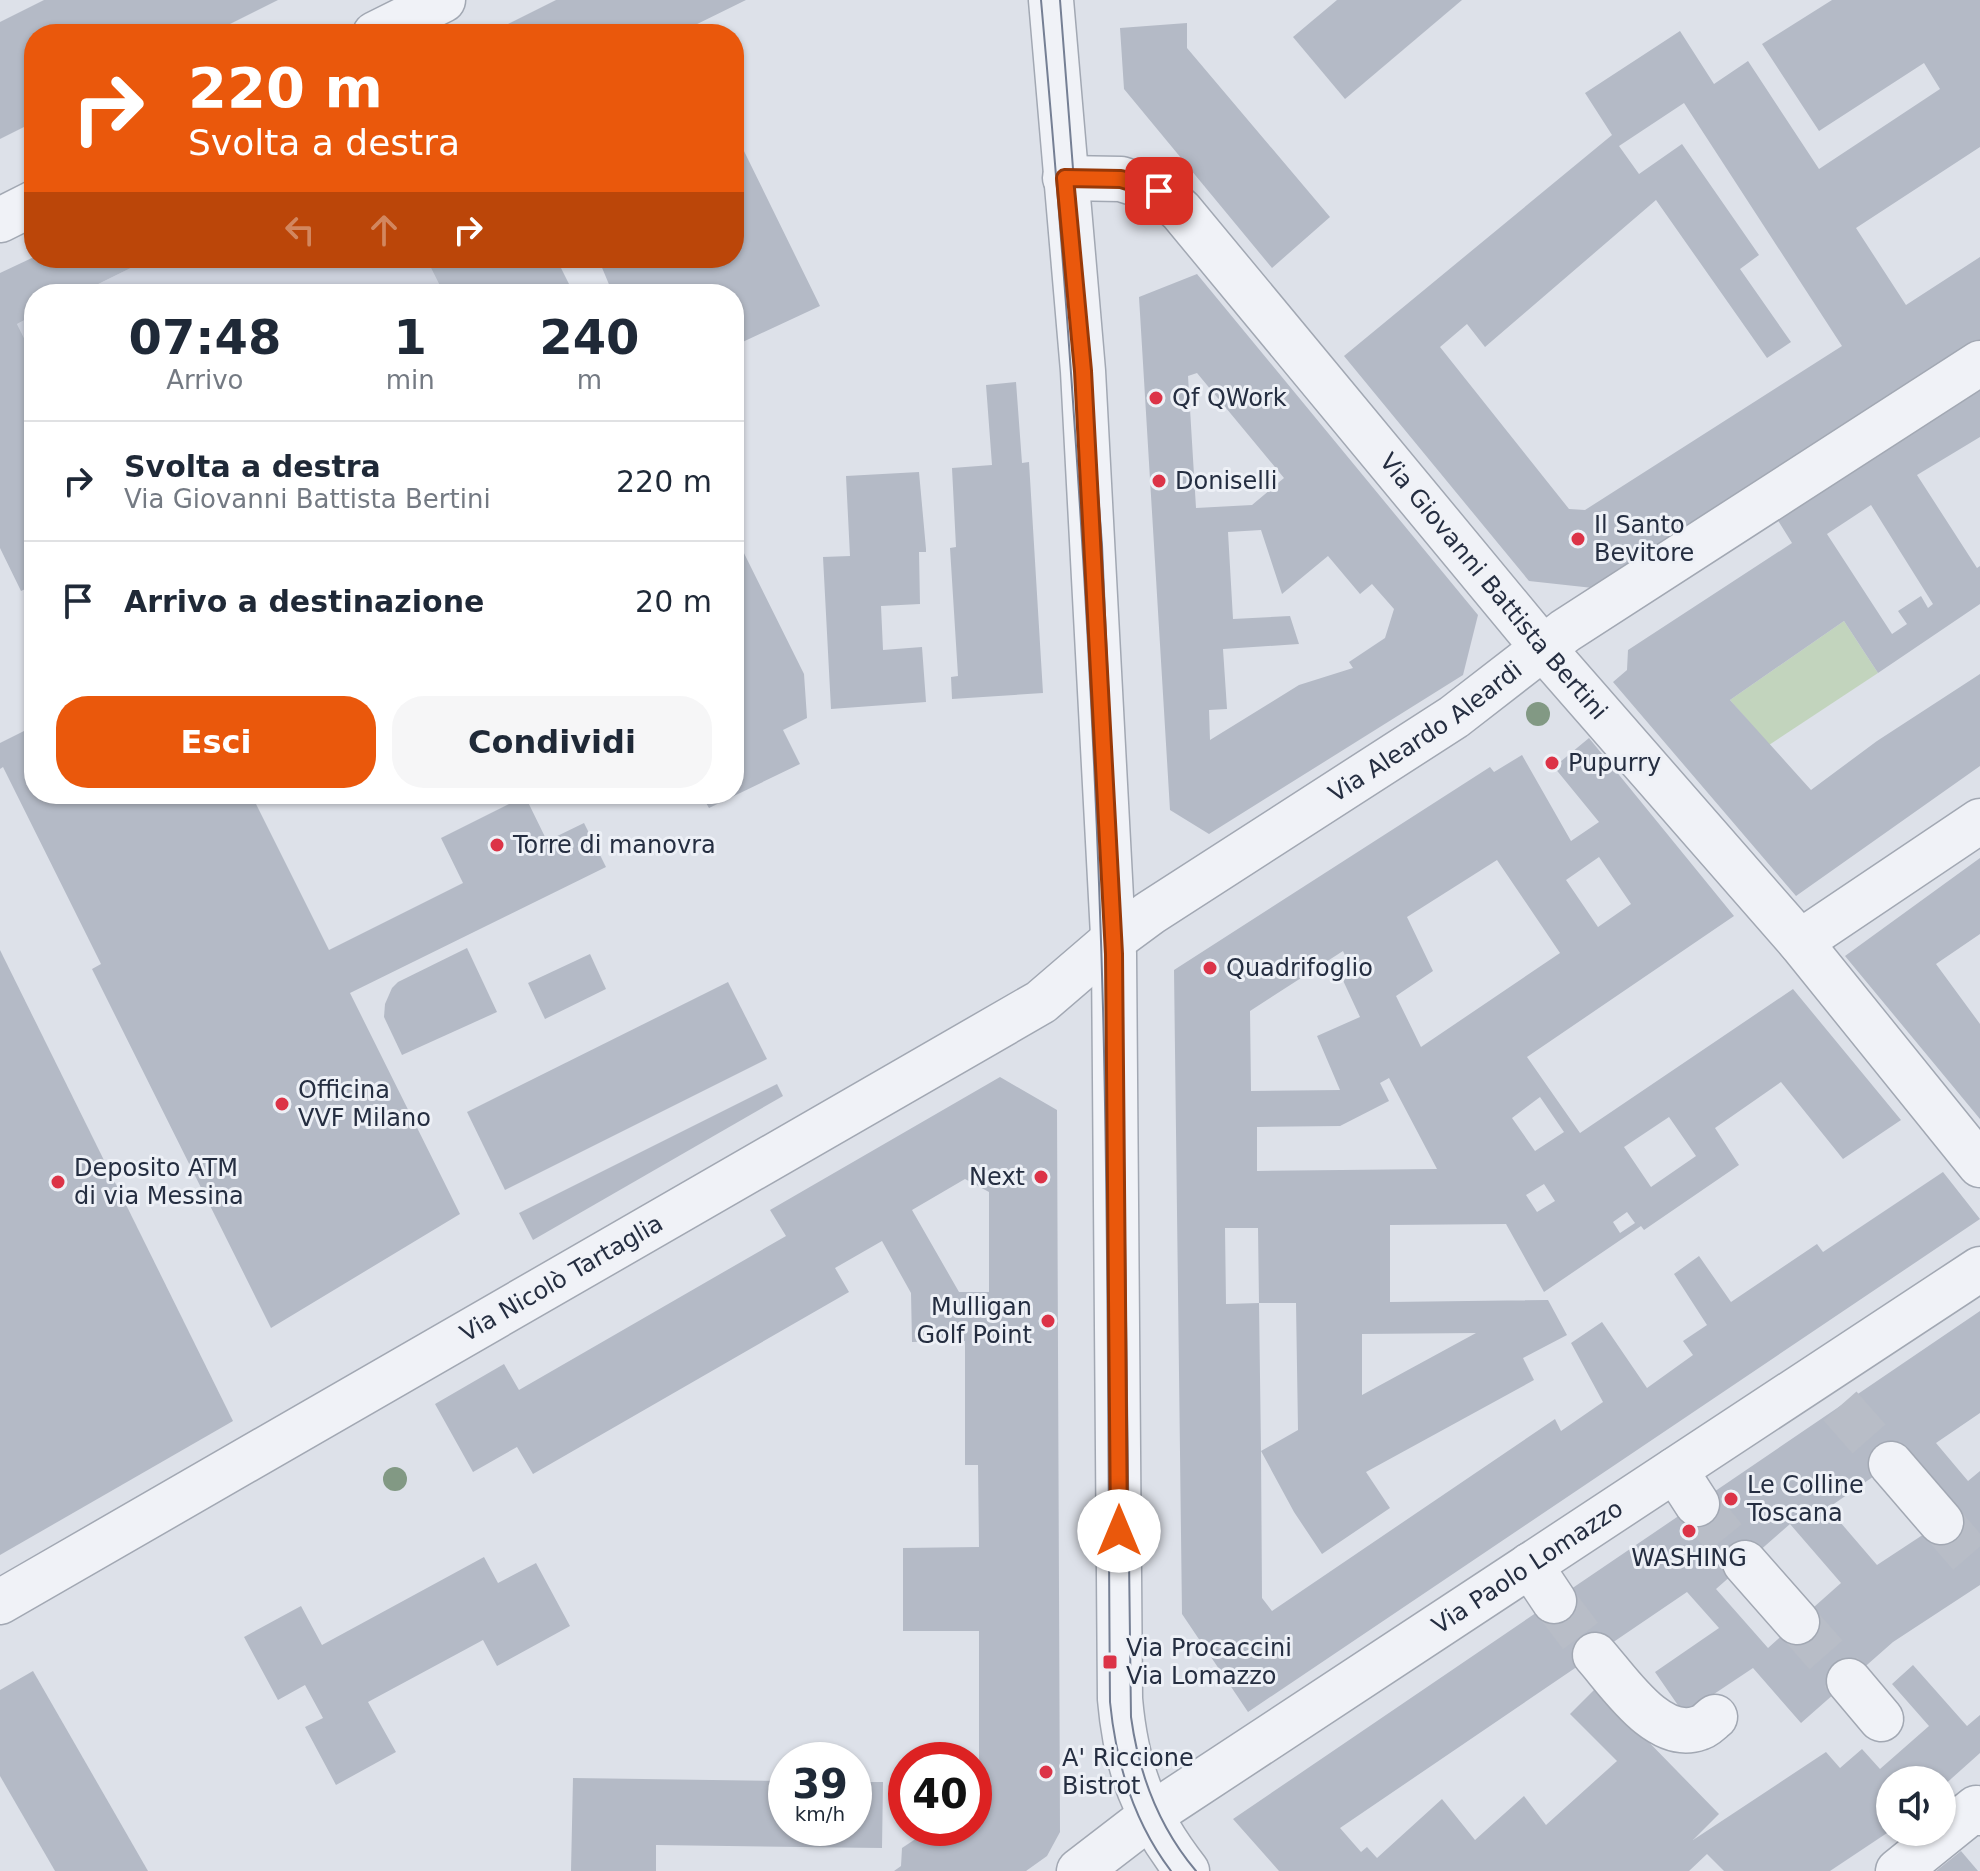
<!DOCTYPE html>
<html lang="it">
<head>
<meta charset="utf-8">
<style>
  :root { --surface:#fff; --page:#f6f6f7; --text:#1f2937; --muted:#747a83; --line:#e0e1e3; --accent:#ea580c }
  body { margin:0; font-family:"DejaVu Sans",sans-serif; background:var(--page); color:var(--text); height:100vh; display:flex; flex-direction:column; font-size:30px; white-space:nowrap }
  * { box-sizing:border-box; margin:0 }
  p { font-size:26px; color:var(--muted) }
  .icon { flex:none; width:44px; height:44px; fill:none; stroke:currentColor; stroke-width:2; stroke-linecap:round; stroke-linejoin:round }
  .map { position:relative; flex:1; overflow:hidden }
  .sheet { position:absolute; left:24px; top:284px; width:720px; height:520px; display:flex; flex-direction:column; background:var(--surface); border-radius:32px; box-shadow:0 2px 6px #0004 }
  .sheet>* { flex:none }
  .hud { position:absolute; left:24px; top:24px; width:720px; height:244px; border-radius:32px; box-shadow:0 2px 6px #0004; background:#ea580c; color:#fff; overflow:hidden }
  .buttons { position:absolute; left:1876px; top:1766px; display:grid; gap:16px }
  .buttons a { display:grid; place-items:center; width:80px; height:80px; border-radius:50%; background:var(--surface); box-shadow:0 2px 6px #0004; font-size:40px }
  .speed { position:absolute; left:768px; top:1742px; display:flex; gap:16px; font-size:40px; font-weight:700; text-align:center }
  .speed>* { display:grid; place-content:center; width:104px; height:104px; border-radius:50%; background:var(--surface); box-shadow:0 2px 6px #0004; line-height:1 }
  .speed small { font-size:20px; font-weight:400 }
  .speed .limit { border:12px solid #d22; background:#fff; color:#111 }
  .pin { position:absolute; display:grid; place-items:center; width:68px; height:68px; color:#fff; margin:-34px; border-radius:16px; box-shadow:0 4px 12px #0006 }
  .me { position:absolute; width:88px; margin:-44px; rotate:0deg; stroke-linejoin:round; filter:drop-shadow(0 0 6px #0008) }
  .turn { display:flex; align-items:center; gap:28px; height:168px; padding:0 32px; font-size:36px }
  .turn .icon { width:104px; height:104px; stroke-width:2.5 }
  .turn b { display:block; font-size:56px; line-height:68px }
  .lanes { display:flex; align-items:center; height:76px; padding:0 32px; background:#0003; justify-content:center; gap:40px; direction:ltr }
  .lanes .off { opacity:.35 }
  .eta { display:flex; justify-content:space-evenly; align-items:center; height:136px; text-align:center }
  .eta b { font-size:48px; font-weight:600; line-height:56px }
  .cta { display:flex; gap:16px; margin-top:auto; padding:16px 32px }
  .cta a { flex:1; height:92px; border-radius:32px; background:var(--accent); color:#fff; font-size:32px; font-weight:600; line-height:92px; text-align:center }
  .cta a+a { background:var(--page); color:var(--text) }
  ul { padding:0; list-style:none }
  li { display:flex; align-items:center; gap:24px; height:120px; padding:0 32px; border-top:2px solid var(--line) }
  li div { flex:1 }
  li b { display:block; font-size:30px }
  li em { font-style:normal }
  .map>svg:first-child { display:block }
  .built { fill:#cbd0db }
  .green { fill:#c2d4bd }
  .building { fill:#b4bac6; fill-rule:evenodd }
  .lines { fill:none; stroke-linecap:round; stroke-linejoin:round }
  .minor-tunnel { stroke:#b8bdc7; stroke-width:44; stroke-dasharray:44 22; stroke-linecap:butt }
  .minor-casing { stroke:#a2a8b3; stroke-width:47 }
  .minor { stroke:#f0f2f7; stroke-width:44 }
  .tram { stroke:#757f94; stroke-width:2 }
  .tree { fill:#829984 }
  .route-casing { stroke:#983908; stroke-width:20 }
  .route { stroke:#ea580c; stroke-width:14 }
  .poi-dot { fill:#dc3347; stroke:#edf0f6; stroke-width:3 }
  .labels { text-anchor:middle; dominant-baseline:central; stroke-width:6; stroke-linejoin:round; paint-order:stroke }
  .poi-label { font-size:24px; fill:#252e41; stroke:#edf0f6; text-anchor:start }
  .street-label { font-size:24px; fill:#252e41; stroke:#edf0f6 }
</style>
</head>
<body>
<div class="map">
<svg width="1980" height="1871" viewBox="0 0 1980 1871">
  <rect width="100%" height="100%" fill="#dde1e9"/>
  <g class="built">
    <polygon points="151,258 426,258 444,294 78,294"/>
    <polygon points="34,315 34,358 17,324"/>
  </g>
  <polygon class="green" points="1844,621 1878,673 1769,745 1730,700"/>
  <g class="building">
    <polygon points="44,0 278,0 210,34 34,34 34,122 0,139 0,22"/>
    <polygon points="556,0 746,0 687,29 689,34 488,34"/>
    <polygon points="1337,0 1462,0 1345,99 1293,37"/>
    <path d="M 1832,0 L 1980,0 L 1980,147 L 1856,228 L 1906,305 L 1980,257 L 1980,340 L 1593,588 L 1529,581 L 1344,356 L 1612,135 L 1585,93 L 1680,31 L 1714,84 L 1748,61 L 1819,169 L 1940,89 L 1924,63 L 1819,131 L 1762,44 ZM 1684,103 L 1842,346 L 1585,510 L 1569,509 L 1440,347 L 1467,324 L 1485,347 L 1656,200 L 1767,358 L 1791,342 L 1740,269 L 1759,255 L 1682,144 L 1639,174 L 1619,146 Z"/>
    <polygon points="1187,23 1187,48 1330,217 1272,268 1124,89 1120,28"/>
    <polygon points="741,145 820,306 734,346 734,294 613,294 598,258 734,258 734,149"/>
    <polygon points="34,257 151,258 78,294 34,294 34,315 17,324 34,358 34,585 21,591 0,548 0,273"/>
    <polygon points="426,258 556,258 574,294 444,294"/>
    <path d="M 1197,274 L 1478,615 L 1463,675 L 1209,834 L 1170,810 L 1139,297 ZM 1197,373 L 1284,478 L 1252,505 L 1196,508 L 1188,376 ZM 1261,530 L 1282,594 L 1328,556 L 1360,594 L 1372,584 L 1394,609 L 1385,638 L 1349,662 L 1353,668 L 1299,685 L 1210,740 L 1209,710 L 1227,709 L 1223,649 L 1299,644 L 1290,616 L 1233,619 L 1228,532 Z"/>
    <polygon points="1016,382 1022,463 1029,462 1043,693 952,699 951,677 958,676 950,548 956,547 952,468 992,465 986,385"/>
    <path d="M 1980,385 L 1980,437 L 1917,475 L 1977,568 L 1980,566 L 1980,604 L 1878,673 L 1844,621 L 1730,700 L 1811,790 L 1877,741 L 1980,674 L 1980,766 L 1796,896 L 1613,682 L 1627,670 L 1628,650 L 1792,543 L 1777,519 ZM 1871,505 L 1933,604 L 1928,608 L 1921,596 L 1898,611 L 1907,624 L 1892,634 L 1827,534 Z"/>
    <polygon points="919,472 926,549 926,552 919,552 920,604 881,606 883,650 922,647 926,702 831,709 823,557 850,556 846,476"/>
    <polygon points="734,533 804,674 807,718 783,730 800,764 709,808 701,794 734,794"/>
    <polygon points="34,726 34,794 251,794 329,950 463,883 441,838 525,796 547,841 584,823 606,867 350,993 460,1214 271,1328 92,969 101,964 3,767 0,769 0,743"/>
    <path d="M 1589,738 L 1734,916 L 1527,1057 L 1580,1133 L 1793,989 L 1901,1120 L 1843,1159 L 1781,1082 L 1715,1128 L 1739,1165 L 1644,1230 L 1641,1226 L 1544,1292 L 1506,1224 L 1390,1225 L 1390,1302 L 1548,1300 L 1567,1335 L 1523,1358 L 1534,1380 L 1366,1472 L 1390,1508 L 1322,1554 L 1294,1512 L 1261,1451 L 1262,1598 L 1272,1611 L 1555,1419 L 1561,1431 L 1603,1402 L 1571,1343 L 1602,1322 L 1647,1388 L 1693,1355 L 1683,1341 L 1707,1325 L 1674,1274 L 1699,1256 L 1731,1302 L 1817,1244 L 1823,1252 L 1943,1172 L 1980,1219 L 1248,1712 L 1182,1614 L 1174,970 L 1490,767 L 1494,772 L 1522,755 L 1571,841 L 1599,822 L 1554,767 ZM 1599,857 L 1631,904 L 1598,927 L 1566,880 ZM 1497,860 L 1560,953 L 1421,1047 L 1396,996 L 1433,971 L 1407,917 ZM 1343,951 L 1351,968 L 1340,974 L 1360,1017 L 1317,1036 L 1340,1090 L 1251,1091 L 1250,1011 ZM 1389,1078 L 1437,1169 L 1257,1171 L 1257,1127 L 1340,1126 L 1389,1101 L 1380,1083 ZM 1540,1097 L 1564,1132 L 1535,1151 L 1512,1118 ZM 1669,1117 L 1696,1156 L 1651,1187 L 1624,1147 ZM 1544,1184 L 1555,1201 L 1537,1212 L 1526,1195 ZM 1627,1212 L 1635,1223 L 1620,1233 L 1613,1222 ZM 1225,1228 L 1258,1228 L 1259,1303 L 1296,1303 L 1298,1430 L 1261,1451 L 1259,1303 L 1226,1304 ZM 1476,1333 L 1362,1395 L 1362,1334 Z"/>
    <polygon points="1980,858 1980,934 1936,964 1980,1024 1980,1119 1845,956"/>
    <polygon points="467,948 497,1012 402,1055 384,1017 385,1004 392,988 398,982"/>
    <polygon points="0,950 233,1421 0,1555"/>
    <polygon points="590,954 606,989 545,1019 528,983"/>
    <polygon points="728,982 767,1059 505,1190 467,1112"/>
    <path d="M 1000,1077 L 1057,1110 L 1060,1832 L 1047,1856 L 1026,1871 L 894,1871 L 901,1866 L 902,1848 L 932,1828 L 974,1828 L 974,1801 L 979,1798 L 979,1631 L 903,1631 L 903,1548 L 979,1547 L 978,1465 L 965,1465 L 965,1341 L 912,1342 L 911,1293 L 882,1241 L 835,1268 L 849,1292 L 533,1474 L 517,1447 L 473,1472 L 435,1404 L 504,1364 L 519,1390 L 786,1236 L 770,1210 ZM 965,1179 L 989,1192 L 989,1292 L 959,1292 L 912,1210 Z"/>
    <polygon points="777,1084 783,1096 533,1240 519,1213"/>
    <path d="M 1980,1311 L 1980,1413 L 1936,1443 L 1968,1481 L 1980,1471 L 1980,1585 L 1893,1642 L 1801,1723 L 1753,1668 L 1684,1714 L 1655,1672 L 1719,1628 L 1687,1592 L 1340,1828 L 1361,1852 L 1367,1847 L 1377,1858 L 1442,1799 L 1475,1840 L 1524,1796 L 1546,1825 L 1617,1761 L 1570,1714 L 1596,1688 L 1719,1814 L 1693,1840 L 1826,1752 L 1840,1768 L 1862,1749 L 1880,1769 L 1929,1726 L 1892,1684 L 1913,1665 L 1967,1726 L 1980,1715 L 1980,1753 L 1942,1787 L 1942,1780 L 1890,1780 L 1890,1831 L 1830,1871 L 1724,1871 L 1707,1854 L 1689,1871 L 1279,1871 L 1233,1819 ZM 1903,1456 L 1953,1515 L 1877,1565 L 1828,1508 ZM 1790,1524 L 1841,1583 L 1768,1648 L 1716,1589 Z"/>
    <polygon points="484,1557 498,1583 536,1563 570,1626 497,1666 483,1640 368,1702 396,1752 336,1785 305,1727 323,1718 305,1685 278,1700 244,1637 301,1606 322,1645"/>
    <polygon points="33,1671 148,1871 55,1871 0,1776 0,1690"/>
    <polygon points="573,1778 786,1781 786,1828 854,1828 854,1782 883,1782 882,1848 656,1845 656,1871 571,1871"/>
    <polygon points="1961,1851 1978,1871 1936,1871"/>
  </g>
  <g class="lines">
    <g class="minor-tunnel">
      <polyline points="1840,1406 1891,1464"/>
      <polyline points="1697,1504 1745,1563"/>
      <polyline points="1941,1522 1980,1567"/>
      <polyline points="1554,1601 1595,1655"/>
      <polyline points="1797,1622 1849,1681"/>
    </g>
    <defs>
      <g id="minor">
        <path d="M 1051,0 L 1083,371 L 1114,954 L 1120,1699 C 1126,1768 1144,1816 1187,1871"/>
        <polyline points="375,34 443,0"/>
        <path id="s1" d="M 1065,178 L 1121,179 L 1159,191 L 1181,211 L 1543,648 L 1800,942 L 1980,1165"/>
        <polyline points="0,220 34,203"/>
        <polyline points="1800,942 1980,821"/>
        <polyline points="1891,1464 1941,1522"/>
        <polyline points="1675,1470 1697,1504"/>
        <polyline points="1745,1563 1797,1622"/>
        <polyline points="1530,1565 1554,1601"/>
        <path id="s2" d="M 0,1602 L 1041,1002 L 1112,941 L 1150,913 L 1454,717 L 1565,631 L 1980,363"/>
        <path d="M 1595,1655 C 1619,1682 1658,1743 1699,1728 C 1705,1727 1711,1720 1715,1717"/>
        <polyline points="1849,1681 1881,1719"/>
        <path id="s3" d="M 1079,1871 L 1157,1811 L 1980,1269"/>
        <polyline points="1898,1871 1976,1808 1980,1813"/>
      </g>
    </defs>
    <use href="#minor" class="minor-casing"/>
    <use href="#minor" class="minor"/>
    <g class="tram">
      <path d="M 1041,0 C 1071,335 1094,672 1103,1008 C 1109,1239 1108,1471 1110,1702 C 1116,1763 1133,1821 1171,1871"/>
      <path d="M 1060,0 L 1102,545 L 1116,869 L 1124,1161 L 1131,1717 C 1139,1775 1158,1826 1196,1871"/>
    </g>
  </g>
  <g class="tree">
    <circle cx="1538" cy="714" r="12"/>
    <circle cx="395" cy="1479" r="12"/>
  </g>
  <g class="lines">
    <defs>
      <polyline id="route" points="1119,1531 1114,954 1083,371 1065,178 1121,179 1159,191"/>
    </defs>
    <use href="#route" class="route-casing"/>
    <use href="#route" class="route"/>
  </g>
  <g class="poi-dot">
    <circle cx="1156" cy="398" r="8"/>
    <circle cx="1159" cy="481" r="8"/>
    <circle cx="1578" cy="539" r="8"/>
    <circle cx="1552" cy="763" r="8"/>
    <circle cx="497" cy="845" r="8"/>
    <circle cx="1210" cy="968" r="8"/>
    <circle cx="282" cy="1104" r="8"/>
    <circle cx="1041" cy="1177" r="8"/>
    <circle cx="58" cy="1182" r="8"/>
    <circle cx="1048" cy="1321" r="8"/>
    <circle cx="1731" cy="1499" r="8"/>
    <circle cx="1689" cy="1531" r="8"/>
    <rect x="1102" y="1654" width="16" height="16" rx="4"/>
    <circle cx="1046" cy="1772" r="8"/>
  </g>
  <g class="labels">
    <g class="poi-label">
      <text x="1172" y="398">Qf QWork</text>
      <text x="1175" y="481">Doniselli</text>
      <text x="1594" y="525">Il Santo<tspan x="1594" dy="28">Bevitore</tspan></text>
      <text x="1568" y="763">Pupurry</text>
      <text x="513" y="845">Torre di manovra</text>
      <text x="1226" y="968">Quadrifoglio</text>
      <text x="298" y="1090">Officina<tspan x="298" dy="28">VVF Milano</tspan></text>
      <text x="74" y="1168">Deposito ATM<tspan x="74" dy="28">di via Messina</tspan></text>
      <text x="1025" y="1177" text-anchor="end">Next</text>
      <text x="1032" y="1307" text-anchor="end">Mulligan<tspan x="1032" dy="28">Golf Point</tspan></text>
      <text x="1747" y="1485">Le Colline<tspan x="1747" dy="28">Toscana</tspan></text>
      <text x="1689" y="1558" text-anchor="middle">WASHING</text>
      <text x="1126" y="1648">Via Procaccini<tspan x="1126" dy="28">Via Lomazzo</tspan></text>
      <text x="1062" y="1758">A' Riccione<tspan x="1062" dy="28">Bistrot</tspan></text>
    </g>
    <g class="street-label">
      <text stroke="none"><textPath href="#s1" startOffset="614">Via Giovanni Battista Bertini</textPath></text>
      <text stroke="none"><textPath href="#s2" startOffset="1672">Via Aleardo Aleardi</textPath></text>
      <text stroke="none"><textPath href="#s2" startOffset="648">Via Nicolò Tartaglia</textPath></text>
      <text stroke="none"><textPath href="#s3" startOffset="542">Via Paolo Lomazzo</textPath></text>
    </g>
  </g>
</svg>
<div class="buttons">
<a><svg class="icon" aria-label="sound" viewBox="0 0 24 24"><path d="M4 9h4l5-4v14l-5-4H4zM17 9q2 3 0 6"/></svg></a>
</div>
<div class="speed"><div>39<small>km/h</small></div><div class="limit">40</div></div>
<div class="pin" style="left:1159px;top:191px;background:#d93025"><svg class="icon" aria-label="arrive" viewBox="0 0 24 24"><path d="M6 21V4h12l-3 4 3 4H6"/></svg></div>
<svg class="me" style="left:1119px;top:1531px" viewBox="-20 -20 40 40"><circle r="19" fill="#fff"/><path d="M0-13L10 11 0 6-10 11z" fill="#ea580c"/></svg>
<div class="hud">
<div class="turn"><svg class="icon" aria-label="right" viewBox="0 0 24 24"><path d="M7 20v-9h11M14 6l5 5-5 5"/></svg><div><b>220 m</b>Svolta a destra</div></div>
<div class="lanes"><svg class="icon off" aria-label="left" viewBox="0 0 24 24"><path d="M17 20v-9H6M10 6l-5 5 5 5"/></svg><svg class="icon off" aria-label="ahead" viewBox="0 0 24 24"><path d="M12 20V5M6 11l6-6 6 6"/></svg><svg class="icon" aria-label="right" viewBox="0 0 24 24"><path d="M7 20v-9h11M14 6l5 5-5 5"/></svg></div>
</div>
<section class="sheet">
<div class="eta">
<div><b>07:48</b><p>Arrivo</p></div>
<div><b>1</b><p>min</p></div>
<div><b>240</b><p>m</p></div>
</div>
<ul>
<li><svg class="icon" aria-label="right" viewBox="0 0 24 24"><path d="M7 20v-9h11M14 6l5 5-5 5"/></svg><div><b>Svolta a destra</b><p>Via Giovanni Battista Bertini</p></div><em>220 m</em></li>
<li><svg class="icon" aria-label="arrive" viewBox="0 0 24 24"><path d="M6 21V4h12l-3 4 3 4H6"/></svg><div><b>Arrivo a destinazione</b></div><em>20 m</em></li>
</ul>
<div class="cta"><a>Esci</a><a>Condividi</a></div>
</section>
</div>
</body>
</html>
